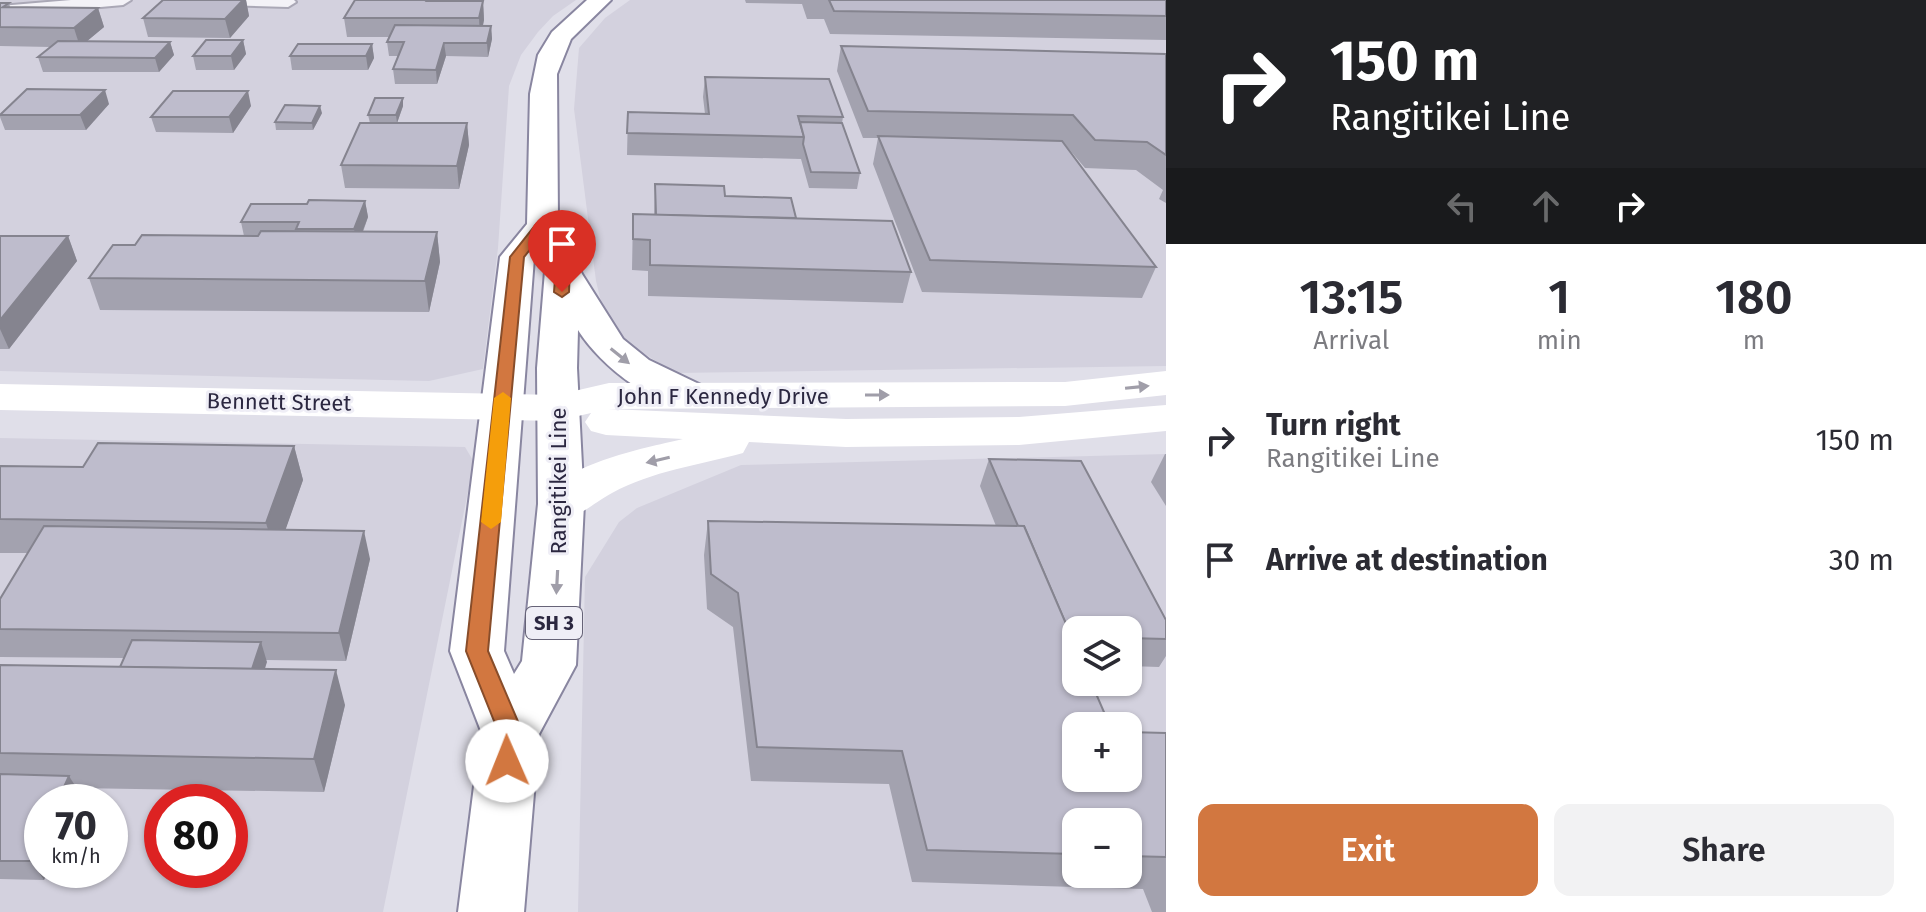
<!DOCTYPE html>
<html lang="en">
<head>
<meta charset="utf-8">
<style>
  :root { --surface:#fff; --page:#f2f2f3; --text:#2b2b33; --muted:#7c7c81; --accent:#d27740 }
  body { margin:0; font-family:"Fira Sans",sans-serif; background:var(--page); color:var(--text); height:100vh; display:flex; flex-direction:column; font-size:30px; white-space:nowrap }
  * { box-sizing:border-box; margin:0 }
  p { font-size:26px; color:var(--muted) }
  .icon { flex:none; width:44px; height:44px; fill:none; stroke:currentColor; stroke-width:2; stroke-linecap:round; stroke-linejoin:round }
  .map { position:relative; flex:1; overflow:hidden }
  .side { display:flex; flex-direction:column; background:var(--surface); width:760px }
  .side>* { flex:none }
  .top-card { background:#202124; color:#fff; overflow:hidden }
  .tools { position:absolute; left:1062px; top:616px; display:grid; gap:16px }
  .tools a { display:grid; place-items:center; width:80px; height:80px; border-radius:16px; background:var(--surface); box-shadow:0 2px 6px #0004; font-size:40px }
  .speed { position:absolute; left:24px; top:784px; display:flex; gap:16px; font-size:40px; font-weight:700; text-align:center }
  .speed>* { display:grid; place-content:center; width:104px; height:104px; border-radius:50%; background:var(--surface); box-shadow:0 2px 6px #0004; line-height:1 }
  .speed small { font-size:20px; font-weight:400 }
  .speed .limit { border:12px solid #d22; background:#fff; color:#111 }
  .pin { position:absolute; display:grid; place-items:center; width:68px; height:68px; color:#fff; margin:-82px -34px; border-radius:50% 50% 50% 0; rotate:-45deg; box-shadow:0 0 8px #0007 }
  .pin .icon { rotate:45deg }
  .me { position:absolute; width:88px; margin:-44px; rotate:359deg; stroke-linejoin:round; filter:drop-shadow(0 0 6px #0008) }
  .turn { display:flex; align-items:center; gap:28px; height:168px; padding:0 32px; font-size:36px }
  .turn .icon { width:104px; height:104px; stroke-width:2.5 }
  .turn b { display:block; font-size:56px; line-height:68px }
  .lanes { display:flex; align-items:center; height:76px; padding:0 32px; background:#0003; justify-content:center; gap:40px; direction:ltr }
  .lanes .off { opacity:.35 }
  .eta { display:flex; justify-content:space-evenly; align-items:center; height:136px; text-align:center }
  .eta b { font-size:48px; font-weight:600; line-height:56px }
  .cta { display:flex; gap:16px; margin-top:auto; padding:16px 32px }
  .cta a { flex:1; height:92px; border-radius:16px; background:var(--accent); color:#fff; font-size:32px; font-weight:600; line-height:92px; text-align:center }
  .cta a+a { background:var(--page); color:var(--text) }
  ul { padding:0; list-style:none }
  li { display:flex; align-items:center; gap:24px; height:120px; padding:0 32px }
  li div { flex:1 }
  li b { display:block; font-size:30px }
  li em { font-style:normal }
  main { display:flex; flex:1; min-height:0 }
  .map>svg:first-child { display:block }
  .built { fill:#d3d1de; fill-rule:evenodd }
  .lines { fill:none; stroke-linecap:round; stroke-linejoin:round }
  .street-casing { stroke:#aaa8b6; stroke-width:4 }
  .highway-casing { stroke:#8986a0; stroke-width:4 }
  .street { fill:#f3f2f7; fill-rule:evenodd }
  .secondary { fill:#fff; fill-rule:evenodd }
  .highway { fill:#fff; fill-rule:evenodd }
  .wall { fill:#a3a2af; fill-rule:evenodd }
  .shaded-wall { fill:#85848f }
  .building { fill:#bebccc; stroke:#85848f; stroke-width:2 }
  .oneway { fill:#a09ea9 }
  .route { fill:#d27740; stroke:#884d2a; stroke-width:2 }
  .slow { fill:#f59e0b }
  .labels { text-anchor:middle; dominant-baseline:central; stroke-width:6; stroke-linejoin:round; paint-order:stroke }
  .shield { fill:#efeef6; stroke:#666377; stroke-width:2 }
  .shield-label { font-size:20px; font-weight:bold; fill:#2b2740 }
  .street-label { font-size:22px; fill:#2b2740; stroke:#efeef6 }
</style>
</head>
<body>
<main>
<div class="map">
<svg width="1166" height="912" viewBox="0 0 1166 912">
  <rect width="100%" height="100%" fill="#e0dfe9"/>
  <g class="built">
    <polygon points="0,0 576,0 553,16 538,32 521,55 509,86 498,248 483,369 429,381 0,371"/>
    <polygon points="630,0 1166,0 1166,366 675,373 608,331 596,281 574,109 579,48 605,18"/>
    <path d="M 0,438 L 465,447 L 474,462 L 383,912 L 0,912 ZM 42,802 L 110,802 L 110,870 L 42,870 ZM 162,802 L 230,802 L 230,870 L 162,870 Z"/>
    <path d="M 1166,454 L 1166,912 L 578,912 L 585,577 L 619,522 L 637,508 L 741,465 ZM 1076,630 L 1128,630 L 1128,682 L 1076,682 ZM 1076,726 L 1128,726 L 1128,778 L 1076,778 ZM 1076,822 L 1128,822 L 1128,874 L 1076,874 Z"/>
  </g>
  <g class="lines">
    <defs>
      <g id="street">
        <polygon points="71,0 131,0 123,5 0,16 0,6"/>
        <polygon points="215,0 294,0 296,2 288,7 223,5"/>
      </g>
      <path id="highway" d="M 587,0 L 611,0 L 571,39 L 557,74 L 558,222 L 582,274 L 623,339 L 649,360 L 701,385 L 707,394 L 701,403 C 658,414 600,365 578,330 L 577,368 L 584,504 L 576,665 L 539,734 L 524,912 L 458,912 L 481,731 L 450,651 L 500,257 L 527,224 L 530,94 L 538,55 L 552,32 ZM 538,253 L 545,271 L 537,368 L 538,504 L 522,661 L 514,674 L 504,651 L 534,258 Z"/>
    </defs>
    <use href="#street" class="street-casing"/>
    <use href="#highway" class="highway-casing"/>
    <use href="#street" class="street"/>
    <path class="secondary" d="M 1166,371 L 1166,395 L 1065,406 L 608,409 L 846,419 L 1019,417 L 1166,405 L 1166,431 L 1019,445 L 846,447 L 749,442 L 743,453 C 699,465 652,471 612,493 C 586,507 576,524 545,515 L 538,504 C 561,464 640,449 683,439 L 606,435 L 591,431 L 585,422 L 591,413 L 557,421 L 0,410 L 0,384 L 557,395 L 609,383 L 1065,382 Z"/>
    <use href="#highway" class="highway"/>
  </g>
  <g class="wall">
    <polygon points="163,0 246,0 249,16 230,38 148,37 143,18"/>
    <polygon points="355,0 483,1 484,20 483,26 491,26 492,39 488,57 446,56 437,84 395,84 393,69 399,56 389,56 387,42 389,37 347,37 344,18"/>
    <polygon points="745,0 1166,0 1166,40 830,34 824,19 807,19 802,4 746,3"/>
    <polygon points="0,3 9,3 10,7 98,8 104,27 87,41 170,42 174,55 159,72 43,72 38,57 51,47 0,46"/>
    <polygon points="243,40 246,54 234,70 196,70 193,56"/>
    <polygon points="372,44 374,58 368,70 292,70 290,56"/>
    <polygon points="841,46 1166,54 1166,203 1159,199 1163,190 1136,170 1085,168 1063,142 1156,267 1142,298 922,292 873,164 878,138 863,138 837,71"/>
    <polygon points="705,77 843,117 842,123 860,173 857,189 809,188 801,159 627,155 628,112 705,114 703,97"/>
    <polygon points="403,98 403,106 397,123 467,123 469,145 459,189 345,188 341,165 370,123 368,115"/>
    <polygon points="109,104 86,130 5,130 0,117 0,114"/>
    <polygon points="251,106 233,133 156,132 151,117"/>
    <polygon points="322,113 313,130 276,130 275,122"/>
    <polygon points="655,184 725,196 796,218 911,272 903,303 648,296 648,271 632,270 633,214 654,215"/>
    <polygon points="365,201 368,217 363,232 437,232 440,262 429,312 100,310 89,278 135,245 244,236 241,222 307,204"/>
    <polygon points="0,236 68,236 77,261 9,349 0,349"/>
    <polygon points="294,446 303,480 285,530 370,559 346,661 266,660 265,669 345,705 324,792 76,788 81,795 77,802 42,802 42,870 48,870 44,880 0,879 0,665 120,667 124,658 0,657 0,599 28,553 0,553 0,466 83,467"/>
    <polygon points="1165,454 1166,454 1166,506 1151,482"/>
    <path d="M 989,459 L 1166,620 L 1166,656 L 1159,667 L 1128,666 L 1128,630 L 1076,630 L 1076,778 L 1166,733 L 1166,912 L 1152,912 L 1143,889 L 912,882 L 889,784 L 751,781 L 733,627 L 707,609 L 704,555 L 708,521 L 996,526 L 980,486 ZM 1076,822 L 1128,822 L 1128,874 L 1076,874 Z"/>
  </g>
  <g class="shaded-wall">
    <polygon points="243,0 246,0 249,16 230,38 225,19"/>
    <polygon points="483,1 484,20 480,37 479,18"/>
    <polygon points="98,8 104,27 80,47 74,28"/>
    <polygon points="491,26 492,39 488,57 487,43"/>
    <polygon points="243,40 246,54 234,70 231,56"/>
    <polygon points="170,42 174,55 159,72 155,58"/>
    <polygon points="444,43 446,56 437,84 436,70"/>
    <polygon points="372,44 374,58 368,70 366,56"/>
    <polygon points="105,90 109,104 86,130 80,115"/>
    <polygon points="248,91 251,106 233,133 229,117"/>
    <polygon points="403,98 403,106 397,123 396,115"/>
    <polygon points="320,106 322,113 313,130 312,123"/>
    <polygon points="467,123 469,145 459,189 457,166"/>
    <polygon points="365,201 368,217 357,246 354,229"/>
    <polygon points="437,232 440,262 429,312 425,281"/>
    <polygon points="68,236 77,261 9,349 0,329 0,320"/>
    <polygon points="294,446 303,480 276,557 266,523"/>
    <polygon points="364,531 370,559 346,661 339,633"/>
    <polygon points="261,642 267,662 255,699 248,679"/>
    <polygon points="336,670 345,705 324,792 314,759"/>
    <polygon points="69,776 81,795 77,802 57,802"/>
    <polygon points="42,837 42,870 48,870 44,880 31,861"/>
  </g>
  <g class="building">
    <polygon points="163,0 243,0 225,19 143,18"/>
    <polygon points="355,0 428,0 427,1 483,1 479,18 344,18"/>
    <polygon points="829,0 1166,0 1166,16 834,11"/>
    <polygon points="0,3 9,3 3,7 98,8 74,28 0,27"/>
    <polygon points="395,25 491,26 487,43 444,43 436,70 393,69 404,42 387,42"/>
    <polygon points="206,40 243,40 231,56 193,56"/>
    <polygon points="58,41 170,42 155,58 38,57"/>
    <polygon points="298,44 372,44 366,56 290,56"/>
    <polygon points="841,46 1166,54 1166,155 1147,142 1095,140 1073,115 868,111"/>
    <polygon points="705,77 829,79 843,117 798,116 804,137 627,133 628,112 709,114"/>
    <polygon points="27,89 105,90 80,115 0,115"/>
    <polygon points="173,91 248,91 229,117 151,117"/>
    <polygon points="375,98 403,98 396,115 368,115"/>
    <polygon points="285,105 320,106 312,123 275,122"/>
    <polygon points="800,122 842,123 860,173 811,172 803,144 804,137"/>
    <polygon points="360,123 467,123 457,166 341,165"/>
    <polygon points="878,136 1062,141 1156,267 930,260"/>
    <polygon points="655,184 724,186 725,196 791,198 796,218 656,215"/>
    <polygon points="309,200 365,201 354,229 296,229 299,222 241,222 251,204 307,204"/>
    <polygon points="633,214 892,221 911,272 650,265 650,240 633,239"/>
    <polygon points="261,231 437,232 425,281 89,278 113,245 135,245 142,235 258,236"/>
    <polygon points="0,236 68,236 0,320"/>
    <polygon points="98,443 294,446 266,523 0,519 0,466 83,467"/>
    <polygon points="989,459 1081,461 1166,620 1166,639 1128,638 1128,630 1076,630 1076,637 1071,636 1024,526 1018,526"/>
    <polygon points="708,521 1024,526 1076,647 1076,682 1091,682 1110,726 1076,726 1076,778 1128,778 1128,732 1166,733 1166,857 1128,856 1128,822 1076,822 1076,854 927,850 902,751 757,747 738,593 711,574"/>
    <polygon points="44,526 364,531 339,633 0,629 0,599"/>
    <polygon points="132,640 261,642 252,669 120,667"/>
    <polygon points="0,665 336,670 314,759 0,753"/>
    <polygon points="0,774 69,776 57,802 42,802 42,837 31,861 0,861"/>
  </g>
  <defs><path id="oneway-solid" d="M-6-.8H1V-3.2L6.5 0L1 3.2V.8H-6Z" transform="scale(2)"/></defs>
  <g class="oneway">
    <use href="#oneway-solid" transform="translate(620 356) rotate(39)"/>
    <use href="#oneway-solid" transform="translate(1137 387) rotate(-6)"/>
    <use href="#oneway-solid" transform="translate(877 395)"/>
    <use href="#oneway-solid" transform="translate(658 460) rotate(167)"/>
    <use href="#oneway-solid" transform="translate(557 582) rotate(93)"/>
  </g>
  <polygon class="route" points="542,222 549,226 570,267 569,292 562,297 554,292 556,267 541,236 524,257 488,651 522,731 516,769 507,772 498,769 495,761 498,731 466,651 510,257 537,223"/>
  <polygon class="slow" points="503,392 511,398 501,522 491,529 481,522 494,398"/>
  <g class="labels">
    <rect class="shield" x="526" y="607" width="56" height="32" rx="6"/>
    <g class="shield-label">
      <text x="554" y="623">SH 3</text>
    </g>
    <g class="street-label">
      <text x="723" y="396">John F Kennedy Drive</text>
      <text transform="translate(279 402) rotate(1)">Bennett Street</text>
      <text transform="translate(558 481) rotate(-90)">Rangitikei Line</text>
    </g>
  </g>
</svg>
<div class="tools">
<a><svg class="icon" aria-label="layers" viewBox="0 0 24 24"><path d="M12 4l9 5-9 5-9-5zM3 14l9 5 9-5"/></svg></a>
<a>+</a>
<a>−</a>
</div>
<div class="speed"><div>70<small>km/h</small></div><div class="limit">80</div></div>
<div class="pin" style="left:562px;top:292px;background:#d93025"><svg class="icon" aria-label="arrive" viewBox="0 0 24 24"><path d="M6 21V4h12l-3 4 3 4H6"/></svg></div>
<svg class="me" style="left:507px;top:761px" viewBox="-20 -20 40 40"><circle r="19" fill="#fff"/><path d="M0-13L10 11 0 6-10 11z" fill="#d27740"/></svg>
</div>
<section class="side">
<div class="top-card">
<div class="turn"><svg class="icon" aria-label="right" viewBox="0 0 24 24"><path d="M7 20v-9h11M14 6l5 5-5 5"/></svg><div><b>150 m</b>Rangitikei Line</div></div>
<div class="lanes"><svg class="icon off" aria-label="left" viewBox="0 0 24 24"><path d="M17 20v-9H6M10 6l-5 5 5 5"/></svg><svg class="icon off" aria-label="ahead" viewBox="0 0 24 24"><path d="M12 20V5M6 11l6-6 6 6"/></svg><svg class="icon" aria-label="right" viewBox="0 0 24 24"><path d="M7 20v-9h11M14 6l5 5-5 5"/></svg></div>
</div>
<div class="eta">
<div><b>13:15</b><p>Arrival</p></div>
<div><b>1</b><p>min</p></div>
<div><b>180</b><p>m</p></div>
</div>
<ul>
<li><svg class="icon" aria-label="right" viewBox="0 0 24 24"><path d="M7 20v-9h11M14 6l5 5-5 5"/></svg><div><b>Turn right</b><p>Rangitikei Line</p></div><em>150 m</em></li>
<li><svg class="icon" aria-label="arrive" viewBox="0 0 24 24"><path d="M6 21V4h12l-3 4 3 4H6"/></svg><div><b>Arrive at destination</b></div><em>30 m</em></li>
</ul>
<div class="cta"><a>Exit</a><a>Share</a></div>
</section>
</main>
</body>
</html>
